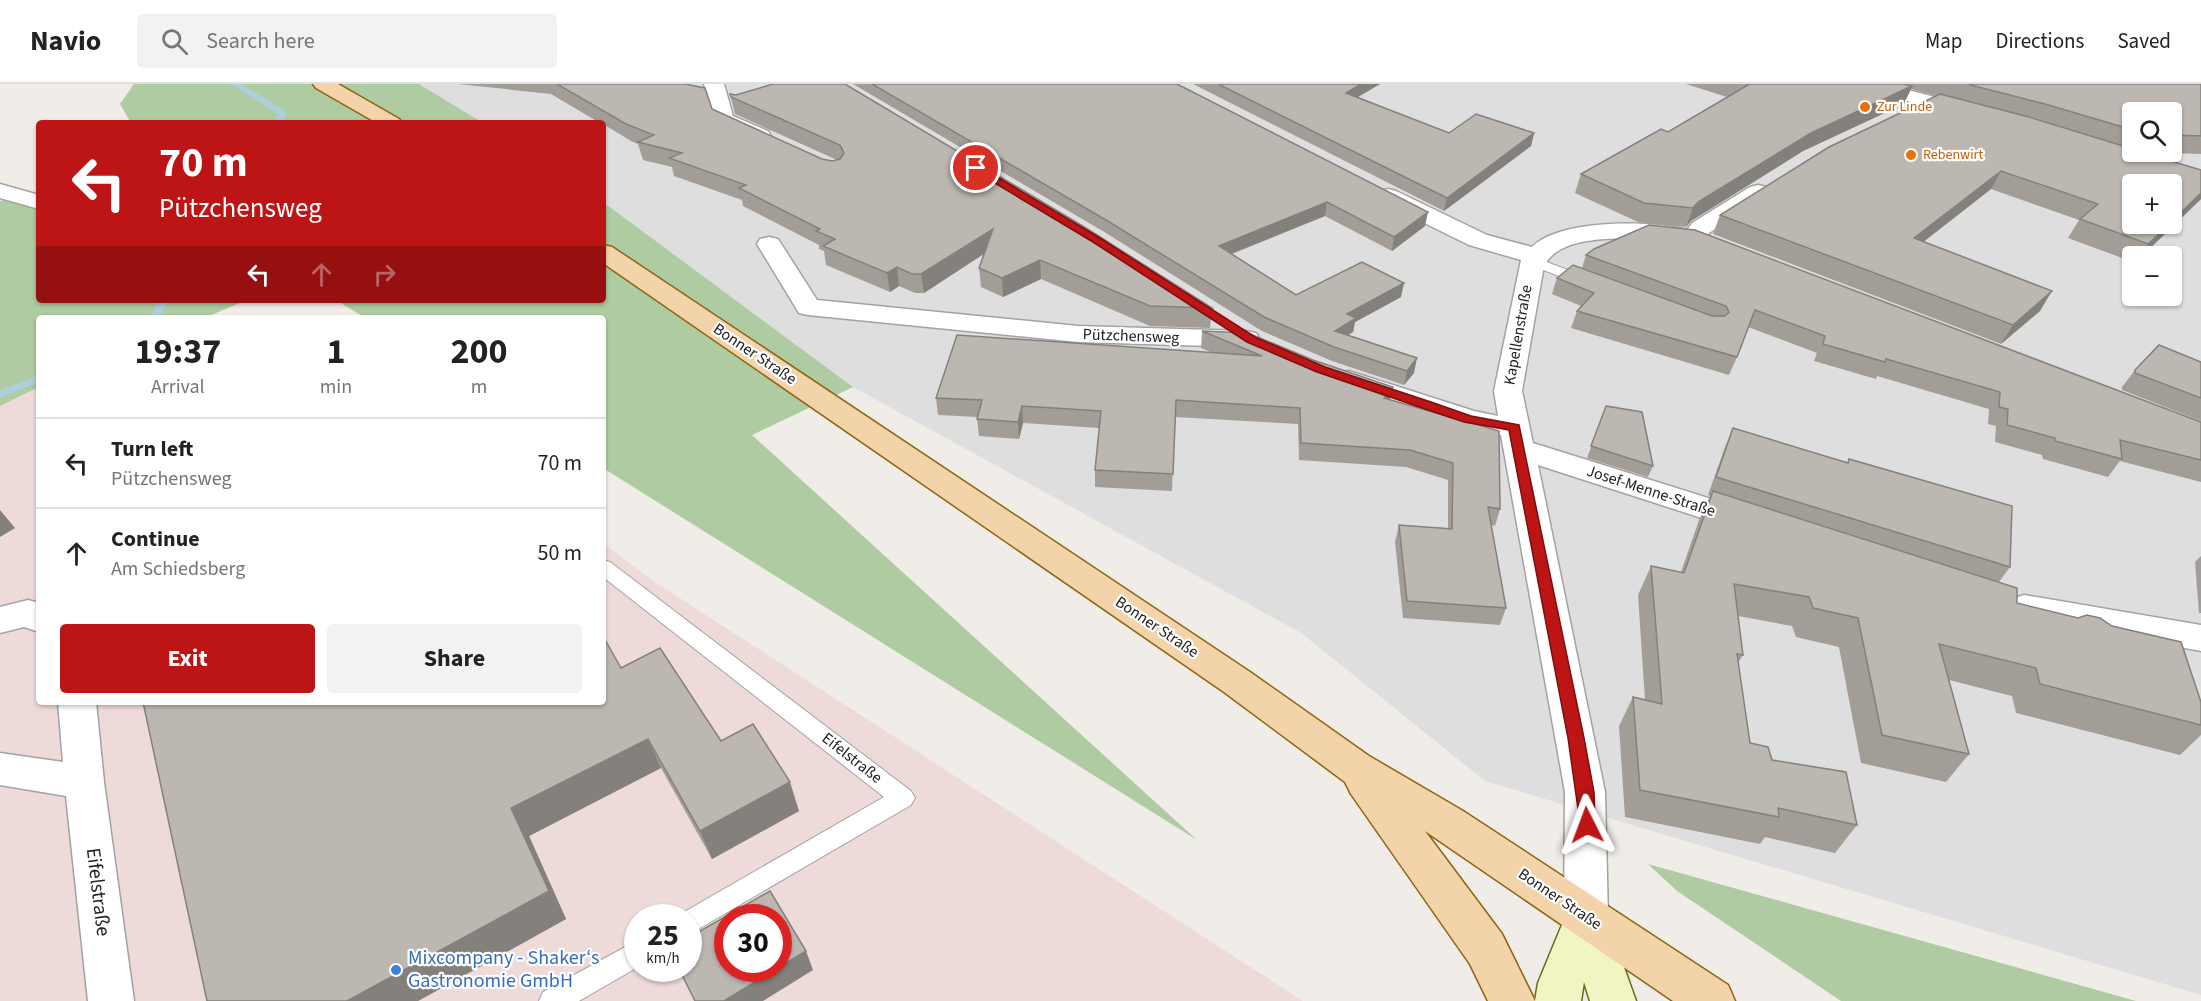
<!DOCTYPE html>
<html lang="en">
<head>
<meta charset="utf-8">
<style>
  :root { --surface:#fff; --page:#f2f2f2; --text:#222; --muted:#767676; --line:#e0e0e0; --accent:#bd1515 }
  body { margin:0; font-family:"Source Sans 3",sans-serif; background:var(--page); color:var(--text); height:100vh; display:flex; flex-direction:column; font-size:22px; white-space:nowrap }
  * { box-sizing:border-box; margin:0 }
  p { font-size:20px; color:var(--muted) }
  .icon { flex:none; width:33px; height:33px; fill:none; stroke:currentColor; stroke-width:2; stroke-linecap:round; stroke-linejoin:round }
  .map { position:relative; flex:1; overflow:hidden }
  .details { position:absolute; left:36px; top:231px; width:570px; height:390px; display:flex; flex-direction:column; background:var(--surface); border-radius:6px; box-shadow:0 2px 4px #0004 }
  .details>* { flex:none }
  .banner { position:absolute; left:36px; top:36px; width:570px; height:183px; border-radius:6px; box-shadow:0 2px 4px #0004; background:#bd1515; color:#fff; overflow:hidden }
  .fabs { position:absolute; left:2122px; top:18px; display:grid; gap:12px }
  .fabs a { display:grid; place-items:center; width:60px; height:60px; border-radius:6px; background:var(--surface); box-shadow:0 2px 4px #0004; font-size:30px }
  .speed { position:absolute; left:624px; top:820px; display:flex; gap:12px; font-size:30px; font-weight:700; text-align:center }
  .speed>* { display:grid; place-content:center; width:78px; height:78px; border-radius:50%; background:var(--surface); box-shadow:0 2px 4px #0004; line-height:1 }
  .speed small { font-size:15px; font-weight:400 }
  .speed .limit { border:9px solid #d22; background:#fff; color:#111 }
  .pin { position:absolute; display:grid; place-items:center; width:51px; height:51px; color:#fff; margin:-26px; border:3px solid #fff; border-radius:50%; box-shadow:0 2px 6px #0007 }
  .me { position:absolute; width:66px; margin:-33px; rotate:357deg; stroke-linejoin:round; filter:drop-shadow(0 0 4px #0008) }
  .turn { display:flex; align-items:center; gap:21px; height:126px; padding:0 24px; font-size:27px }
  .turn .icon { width:78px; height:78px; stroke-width:2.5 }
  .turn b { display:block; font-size:42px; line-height:51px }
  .lanes { display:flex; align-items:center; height:57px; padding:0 24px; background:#0003; justify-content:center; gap:30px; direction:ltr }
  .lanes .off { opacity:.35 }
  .eta { display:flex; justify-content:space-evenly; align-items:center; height:102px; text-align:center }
  .eta b { font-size:36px; font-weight:700; line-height:42px }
  .primary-button { display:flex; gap:12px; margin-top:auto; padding:12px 24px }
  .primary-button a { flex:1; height:69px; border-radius:6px; background:var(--accent); color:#fff; font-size:24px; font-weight:700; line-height:69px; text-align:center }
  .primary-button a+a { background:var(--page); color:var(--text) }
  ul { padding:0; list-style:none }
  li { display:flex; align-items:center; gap:18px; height:90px; padding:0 24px; border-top:2px solid var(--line) }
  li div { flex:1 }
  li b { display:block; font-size:22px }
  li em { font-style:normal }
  header { display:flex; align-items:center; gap:36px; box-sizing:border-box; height:84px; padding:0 30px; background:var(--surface); border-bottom:2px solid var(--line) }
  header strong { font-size:28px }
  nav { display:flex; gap:33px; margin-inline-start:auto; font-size:21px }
  .search { width:420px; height:54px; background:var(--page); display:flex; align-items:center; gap:15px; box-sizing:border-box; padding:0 21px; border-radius:6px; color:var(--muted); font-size:22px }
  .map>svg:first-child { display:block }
  .residential { fill:#dfdede; fill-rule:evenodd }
  .commercial { fill:#efdada; fill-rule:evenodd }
  .forest { fill:#aecba1 }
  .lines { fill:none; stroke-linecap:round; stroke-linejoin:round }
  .stream { fill:#adcfd9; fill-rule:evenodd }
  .lane-casing { stroke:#a2a2a2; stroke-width:2 }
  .street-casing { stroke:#a2a2a2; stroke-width:3 }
  .secondary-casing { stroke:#656f10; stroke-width:3 }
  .primary-casing { stroke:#8e640f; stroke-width:3 }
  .lane { fill:#fff; fill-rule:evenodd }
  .street { fill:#fff; fill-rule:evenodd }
  .secondary { fill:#f1f4c3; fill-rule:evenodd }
  .primary { fill:#f3d3aa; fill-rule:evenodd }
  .wall { fill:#a39d98; fill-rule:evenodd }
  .shaded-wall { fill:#84807c }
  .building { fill:#bdb7b1; stroke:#84807c; stroke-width:1.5 }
  .route { fill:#bd1515; stroke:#7b0e0e; stroke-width:1.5 }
  .food-dot { fill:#e8710a; stroke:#fff; stroke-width:2 }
  .shop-dot { fill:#3f7fe0; stroke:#fff; stroke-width:2 }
  .labels { text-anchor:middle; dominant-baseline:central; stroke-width:4.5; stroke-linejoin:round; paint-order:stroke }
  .far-food-label { font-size:14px; fill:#c56008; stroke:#fff; text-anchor:start }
  .street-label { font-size:16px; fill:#212121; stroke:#fff }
  .near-street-label { font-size:20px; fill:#212121; stroke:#fff }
  .near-shop-label { font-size:20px; fill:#366cbe; stroke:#fff; text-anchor:start }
</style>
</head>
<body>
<header>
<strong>Navio</strong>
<div class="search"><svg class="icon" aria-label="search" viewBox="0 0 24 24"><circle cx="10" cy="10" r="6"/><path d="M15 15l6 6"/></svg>Search here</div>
<nav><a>Map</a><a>Directions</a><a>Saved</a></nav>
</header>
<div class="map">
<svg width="2201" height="917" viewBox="0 0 2201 917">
  <rect width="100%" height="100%" fill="#f0ede8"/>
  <path class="residential" d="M 419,0 L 2201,0 L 2201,911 L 1485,697 L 1301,549 L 853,303 L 603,118 L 603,39 L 483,39 ZM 2133,28 L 2172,28 L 2172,68 L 2133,68 ZM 2133,100 L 2172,100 L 2172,140 L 2133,140 ZM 2133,172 L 2172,172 L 2172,212 L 2133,212 Z"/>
  <path class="commercial" d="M 39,303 L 39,618 L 603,618 L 603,459 L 655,498 L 1303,917 L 0,917 L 0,322 ZM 638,834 L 688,834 L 688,885 L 638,885 ZM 728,834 L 778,834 L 778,885 L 728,885 Z"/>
  <g class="forest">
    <polygon points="134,0 419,0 483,39 131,39 120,20"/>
    <polygon points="39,109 39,216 247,216 204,234 39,234 39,303 0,322 0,117"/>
    <polygon points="603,118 853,303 752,351 1197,756 603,384 603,234 365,234 336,216 603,216"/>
    <polygon points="1648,780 2136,917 1841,917 1677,807"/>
  </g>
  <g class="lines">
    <g class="stream">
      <polygon points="231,0 241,0 286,27 287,29 281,39 273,39 278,30"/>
      <polygon points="159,216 169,216 159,234 149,234"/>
      <polygon points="39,291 39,298 0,314 0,306"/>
    </g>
    <defs>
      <g id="lane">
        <polygon points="1533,173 1592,195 1595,198 1592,201 1582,201 1528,180 1526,177 1528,174"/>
        <polygon points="603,476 610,478 911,707 915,714 911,721 688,851 688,834 677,834 679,831 884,713 603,493"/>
        <polygon points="638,856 638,883 579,917 539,917 543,908"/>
      </g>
      <g id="street">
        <path d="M 704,0 L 724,0 L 733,32 L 768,47 L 771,52 L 768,57 C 751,61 732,47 717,40 Z"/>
        <polygon points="1852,0 1885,0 1977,24 1980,28 1977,32 1970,34 1855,4"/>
        <polygon points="0,100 39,111 39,125 0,114"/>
        <path d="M 1758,101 L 1766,103 L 1769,108 L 1766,113 L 1709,149 L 1703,158 C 1695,160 1692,158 1685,157 C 1681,157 1676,158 1671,158 C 1639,154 1552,146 1543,187 L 1522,307 L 1533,359 L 1759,430 L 1764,438 L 1759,446 L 1748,449 L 1538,381 L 1605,708 L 1608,833 L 1601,847 L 1586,853 L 1571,847 L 1564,833 L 1565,708 L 1501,351 L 1458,341 L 1339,301 L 1335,295 L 1339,289 L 1349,287 L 1474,327 L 1498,332 L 1494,307 L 1521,176 L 1469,161 L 1380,117 L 1376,112 L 1380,107 L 1388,105 L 1396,107 L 1487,151 L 1532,163 C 1560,135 1650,136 1687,146 L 1692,139 L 1750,103 Z"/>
        <polygon points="769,153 778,155 817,216 1078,242 1246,247 1256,249 1260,255 1256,261 1246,263 1078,258 808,231 799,229 757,160 760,155"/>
        <polygon points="2024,511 2201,541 2201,567 2012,533 2007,524 2012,515"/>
        <polygon points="28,516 39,519 39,548 24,543 0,549 0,523"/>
        <polygon points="58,618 96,618 104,698 134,917 88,917 66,712 0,701 0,669 63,678"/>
      </g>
      <polygon id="secondary" points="1586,813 1601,819 1636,917 1590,917 1584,898 1581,917 1535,917 1538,899 1571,819"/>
      <g id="primary">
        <polygon points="313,0 338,0 399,35 402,39 377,39 316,4"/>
        <polygon points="603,161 612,163 1250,588 1369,672 1463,727 1728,901 1735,917 1673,917 1425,747 1502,850 1535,917 1488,917 1470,880 1351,710 1345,698 1224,608 603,179"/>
      </g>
    </defs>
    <use href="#lane" class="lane-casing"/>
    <use href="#street" class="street-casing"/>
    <use href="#secondary" class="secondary-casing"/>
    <use href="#primary" class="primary-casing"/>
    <use href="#lane" class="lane"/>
    <use href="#street" class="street"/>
    <use href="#secondary" class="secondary"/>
    <use href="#primary" class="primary"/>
  </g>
  <g class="wall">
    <polygon points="458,0 685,0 712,25 822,75 832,77 837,76 735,30 730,10 1212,224 1210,244 1150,242 1041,195 1003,213 981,203 979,184 984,170 924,209 915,209 899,202 890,208 826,181 824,167 819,165 819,161 743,122 742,116 674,92 672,83 643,76 638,60 631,57 603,40 603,39 600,39 551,10"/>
    <polygon points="853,0 1177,0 1425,142 1392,167 1325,132 1232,170 1296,211 1401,213 1355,238 1353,248 1348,251 1414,289 1404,301 1332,277 1262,247 1106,149"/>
    <polygon points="1193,0 1380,0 1358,13 1449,49 1534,49 1531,62 1444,127"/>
    <path d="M 1686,0 L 2201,0 L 2201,70 L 2143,68 L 2201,115 L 2142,172 L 2133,172 L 2133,178 L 2068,154 L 2079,136 L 1991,105 L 1923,158 L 2040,227 L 2001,260 L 1713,150 L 1720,131 L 1937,12 L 1911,5 L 1904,20 L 1803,67 L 1691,137 L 1686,143 L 1638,138 L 1575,109 L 1581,90 L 1668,48 L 1727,13 ZM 2133,28 L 2172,28 L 2172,68 L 2133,68 Z"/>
    <polygon points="1586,171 2201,338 2201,398 2120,377 2108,393 2043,375 2042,371 1995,358 1996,342 1988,340 1989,325 1877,292 1876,295 1814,277 1817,269 1748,243 1737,273 1729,291 1571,244 1577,227 1581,222 1552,210 1557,194 1582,184"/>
    <polygon points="1202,247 1390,316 1500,425 1495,442 1491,441 1506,524 1500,541 1403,534 1395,458 1399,441 1448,444 1448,396 1406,383 1299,376 1298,340 1175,333 1172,407 1095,403 1095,386 1099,344 1023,339 1019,355 979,352 977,335 978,333 938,331 936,314 1213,269 1201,264"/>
    <polygon points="2201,278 2201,337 2122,306 2122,303 2135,286"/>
    <polygon points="1606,322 1653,382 1648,393 1587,374"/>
    <polygon points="1733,344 1847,379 1849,375 2010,483 1999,498 2017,519 2201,618 2201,651 2180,671 2016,629 2012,612 1949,596 1969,670 1946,698 1861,679 1839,563 1796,553 1792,542 1738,532 1743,571 1738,579 1750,659 1857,741 1835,769 1765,753 1760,760 1625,733 1619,642 1633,613 1645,616 1638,511 1651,482 1681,488 1699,436 1710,412 1708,411 1725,363"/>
    <polygon points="2201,472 2201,529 2199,529 2195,478"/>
    <polygon points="621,584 721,657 799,727 712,775 661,684 529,752 566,835 418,917"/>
  </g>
  <g class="shaded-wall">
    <polygon points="1361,0 1380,0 1344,21 1346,9"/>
    <polygon points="1912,2 1904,20 1803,67 1691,137 1686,143 1693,124 1698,118 1811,49"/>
    <polygon points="1534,49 1531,62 1444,127 1447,114"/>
    <polygon points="2001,87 1991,105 1904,173 1914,154"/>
    <polygon points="2201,109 2201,115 2142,172 2140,172 2148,160 2170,140 2172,140 2172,137"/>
    <polygon points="1327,118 1325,132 1218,175 1219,162"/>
    <polygon points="1428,128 1425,142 1392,167 1394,153"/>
    <polygon points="993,145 994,163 924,209 921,190"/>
    <polygon points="1040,176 1041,195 1003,213 1002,194"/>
    <polygon points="897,183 899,202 890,208 887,189"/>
    <polygon points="1404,199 1401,213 1355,238 1353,248 1333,261 1335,247 1347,230"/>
    <polygon points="2052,207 2040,227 2001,260 2013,241"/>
    <polygon points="1417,274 1414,289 1404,301 1407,287"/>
    <polygon points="1393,303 1389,320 1384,314"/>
    <polygon points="1022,322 1023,339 1019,355 1018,338"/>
    <polygon points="0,426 15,444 0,453"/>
    <polygon points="648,655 661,684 529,752 566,835 418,917 347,917 511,724"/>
    <polygon points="790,698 799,727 712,775 700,747"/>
    <polygon points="806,867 813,886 763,917 724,917 776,885 778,885 778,884"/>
  </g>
  <g class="building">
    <polygon points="557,0 685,0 705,4 712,25 822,75 832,77 840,75 844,69 840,61 731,13 730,10 736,11 773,0 845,0 1086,144 1212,224 1150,222 1040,176 1002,194 979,184 993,145 921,190 912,190 897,183 887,189 823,162 835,155 816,147 820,145 739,104 746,101 669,74 682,69 638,58 654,51 626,40"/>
    <polygon points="872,0 1177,0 1428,128 1394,153 1327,118 1219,162 1296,211 1362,178 1404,199 1347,230 1356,234 1335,247 1417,274 1407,287 1334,263 1264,233 1106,136"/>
    <polygon points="1218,0 1361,0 1346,9 1449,49 1476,30 1534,49 1447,114"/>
    <polygon points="1746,0 1904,0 1912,2 1811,49 1698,118 1693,124 1644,119 1581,90 1661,45 1668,48 1748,1"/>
    <polygon points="1967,0 2201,0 2201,52 2172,51 2172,28 2133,28 2133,46 2045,20"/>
    <polygon points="1940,10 2029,33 2133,65 2133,68 2141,68 2201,86 2201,109 2172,137 2172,100 2133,100 2133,140 2170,140 2148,160 2080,135 2098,120 2001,87 1914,154 2052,207 2013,241 1720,131 1829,63"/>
    <polygon points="1649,141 1695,146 2201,338 2201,376 2120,356 2122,375 2055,357 2055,354 2007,341 2008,325 1999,323 2000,308 1886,275 1885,278 1823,260 1825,252 1755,226 1737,273 1577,227 1594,209 1557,194 1573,181 1712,232 1725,232 1729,228 1726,222 1586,171 1594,165"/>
    <polygon points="1202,247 1248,249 1313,276 1393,303 1384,314 1464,337 1472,336 1472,339 1499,347 1500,425 1488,423 1506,524 1407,517 1399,441 1452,445 1453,379 1410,366 1301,359 1300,324 1176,316 1173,390 1095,386 1101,327 1022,322 1018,338 977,335 982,316 936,314 957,251 1262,272"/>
    <polygon points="2159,261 2201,278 2201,314 2135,289 2135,286"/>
    <polygon points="1606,322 1642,328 1653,382 1591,362"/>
    <polygon points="1733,344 1848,379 1849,375 2012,422 2010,483 1716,393"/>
    <polygon points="1713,407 2017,504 2017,519 2078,534 2087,531 2100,534 2112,542 2181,558 2201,618 2201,641 2040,600 2036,584 1939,560 1969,670 1882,651 1858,534 1813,524 1809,513 1734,500 1743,571 1737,570 1750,659 1768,663 1772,676 1846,688 1857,741 1778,724 1779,733 1640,706 1633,613 1662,620 1651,482 1684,489"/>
    <polygon points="603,552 621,584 660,564 721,657 753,640 790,698 700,747 648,655 511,724 549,807 347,917 207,917 143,618 603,618"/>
    <polygon points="770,807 806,867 778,884 778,834 728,834 728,885 776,885 724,917 695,917 679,885 688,885 688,854"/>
  </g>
  <polygon class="route" points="973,82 979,82 1100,154 1255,253 1325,283 1431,318 1471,332 1519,341 1584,654 1594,708 1595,741 1593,746 1587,748 1581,746 1568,654 1509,346 1464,338 1422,324 1317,288 1247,258 1093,158 973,86"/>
  <g class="food-dot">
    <circle cx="1865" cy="23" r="6"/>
    <circle cx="1911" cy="71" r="6"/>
  </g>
  <circle class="shop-dot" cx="396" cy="886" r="6"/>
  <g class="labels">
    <g class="far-food-label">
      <text x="1877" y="23">Zur Linde</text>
      <text x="1923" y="71">Rebenwirt</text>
    </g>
    <g class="street-label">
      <text transform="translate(1518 251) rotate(-80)">Kapellenstraße</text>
      <text transform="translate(1131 252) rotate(2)">Pützchensweg</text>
      <text transform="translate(755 270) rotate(34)">Bonner Straße</text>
      <text transform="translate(1651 407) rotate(18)">Josef-Menne-Straße</text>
      <text transform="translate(1157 543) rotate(34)">Bonner Straße</text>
      <text transform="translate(852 674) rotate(38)">Eifelstraße</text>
      <text transform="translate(1560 815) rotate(34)">Bonner Straße</text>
    </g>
    <g class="near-street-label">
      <text transform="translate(98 808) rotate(83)">Eifelstraße</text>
    </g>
    <g class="near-shop-label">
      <text x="408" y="874">Mixcompany - Shaker‘s<tspan x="408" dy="23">Gastronomie GmbH</tspan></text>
    </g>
  </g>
</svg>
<div class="fabs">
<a><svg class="icon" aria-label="search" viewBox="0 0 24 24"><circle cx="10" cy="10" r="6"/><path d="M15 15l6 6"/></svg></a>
<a>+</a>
<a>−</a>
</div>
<div class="speed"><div>25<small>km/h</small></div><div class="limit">30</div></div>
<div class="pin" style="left:976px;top:84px;background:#d93025"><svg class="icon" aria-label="arrive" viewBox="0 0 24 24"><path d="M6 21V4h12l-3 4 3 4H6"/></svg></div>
<svg class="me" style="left:1587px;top:741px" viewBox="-20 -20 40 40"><path d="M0-17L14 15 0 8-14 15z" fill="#bd1515" stroke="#fff" stroke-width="4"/></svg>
<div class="banner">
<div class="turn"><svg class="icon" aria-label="left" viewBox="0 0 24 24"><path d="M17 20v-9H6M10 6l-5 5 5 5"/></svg><div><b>70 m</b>Pützchensweg</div></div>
<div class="lanes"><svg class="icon" aria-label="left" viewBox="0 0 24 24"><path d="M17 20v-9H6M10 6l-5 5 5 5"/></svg><svg class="icon off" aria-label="ahead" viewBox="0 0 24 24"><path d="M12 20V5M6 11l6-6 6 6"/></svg><svg class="icon off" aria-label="right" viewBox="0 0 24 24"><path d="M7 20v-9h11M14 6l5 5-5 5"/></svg></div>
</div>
<section class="details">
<div class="eta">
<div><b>19:37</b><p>Arrival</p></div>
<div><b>1</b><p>min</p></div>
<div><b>200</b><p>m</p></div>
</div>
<ul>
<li><svg class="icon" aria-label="left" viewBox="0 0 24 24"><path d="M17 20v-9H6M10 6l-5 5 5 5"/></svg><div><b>Turn left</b><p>Pützchensweg</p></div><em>70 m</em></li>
<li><svg class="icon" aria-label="ahead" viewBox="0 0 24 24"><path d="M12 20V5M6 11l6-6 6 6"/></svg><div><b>Continue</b><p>Am Schiedsberg</p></div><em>50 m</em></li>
</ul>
<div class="primary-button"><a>Exit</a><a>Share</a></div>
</section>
</div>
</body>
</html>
